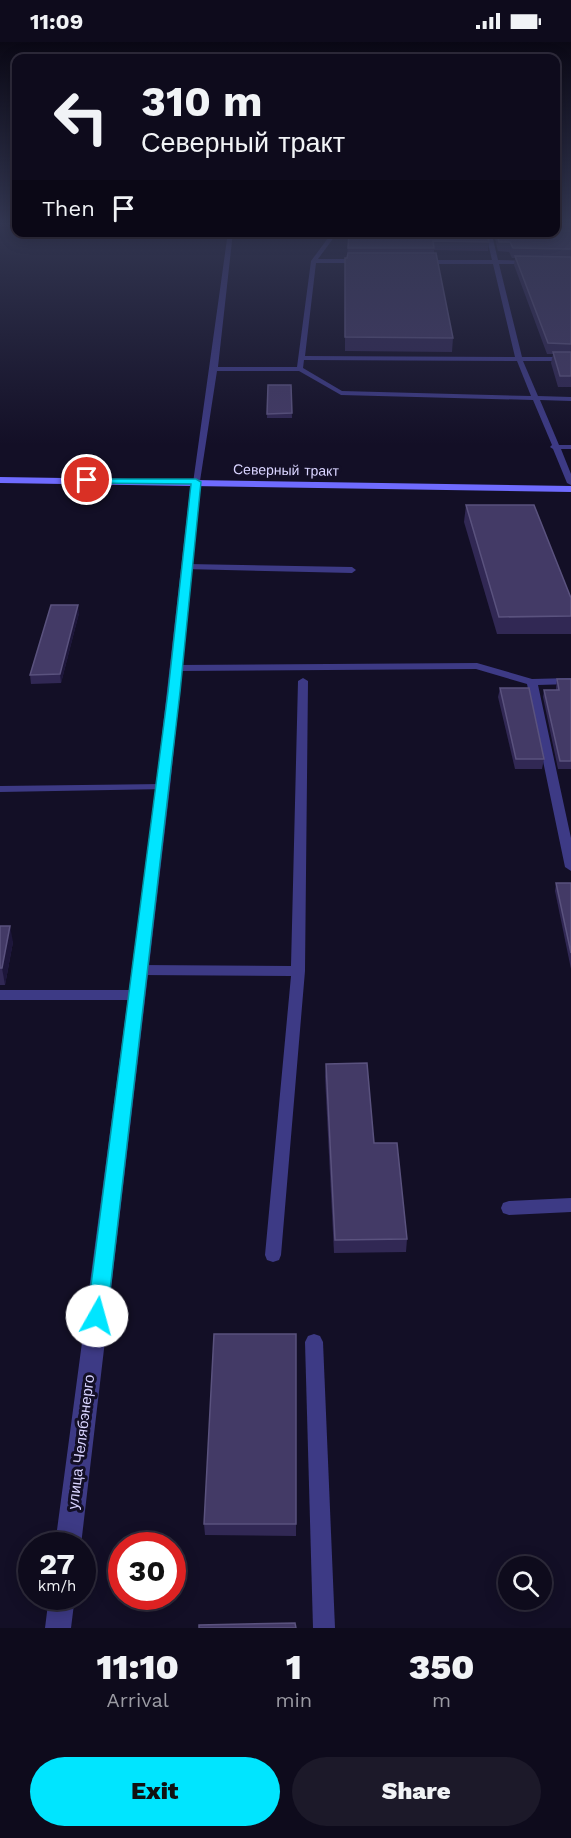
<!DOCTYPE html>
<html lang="en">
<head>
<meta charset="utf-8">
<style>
  :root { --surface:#0e0b1c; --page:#1c1929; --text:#f1f3f6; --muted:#9b9ba3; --line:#2e2b3b; --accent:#00e5ff }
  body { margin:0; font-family:"Work Sans",sans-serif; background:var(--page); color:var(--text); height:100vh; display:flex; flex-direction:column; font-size:22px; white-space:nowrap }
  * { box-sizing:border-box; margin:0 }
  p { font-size:20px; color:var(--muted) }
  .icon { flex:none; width:33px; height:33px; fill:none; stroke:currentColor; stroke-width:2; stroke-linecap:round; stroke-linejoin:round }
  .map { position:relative; height:1586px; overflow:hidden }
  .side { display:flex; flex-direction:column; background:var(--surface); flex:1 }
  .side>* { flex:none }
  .guide { position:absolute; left:12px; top:12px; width:548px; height:183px; border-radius:12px; box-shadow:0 3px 15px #0003,0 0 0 2px var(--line); background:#0e0b1c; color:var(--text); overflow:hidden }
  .fabs { position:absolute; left:498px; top:1514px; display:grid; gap:12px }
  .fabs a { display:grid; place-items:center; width:54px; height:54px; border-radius:50%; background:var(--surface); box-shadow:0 3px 15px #0003,0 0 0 2px var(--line); font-size:30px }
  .speed { position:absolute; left:18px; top:1490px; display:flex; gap:12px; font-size:30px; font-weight:700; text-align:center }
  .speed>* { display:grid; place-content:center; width:78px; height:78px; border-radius:50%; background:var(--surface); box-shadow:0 3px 15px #0003,0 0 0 2px var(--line); line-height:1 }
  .speed small { font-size:15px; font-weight:400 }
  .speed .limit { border:9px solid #d22; background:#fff; color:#111 }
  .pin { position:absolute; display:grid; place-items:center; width:51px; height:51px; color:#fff; margin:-26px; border:3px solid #fff; border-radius:50%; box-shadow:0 2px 6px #0007 }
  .me { position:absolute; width:66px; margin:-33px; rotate:7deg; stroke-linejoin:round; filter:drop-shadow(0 0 4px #0008) }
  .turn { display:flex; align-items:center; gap:21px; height:126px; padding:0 30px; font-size:27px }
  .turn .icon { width:78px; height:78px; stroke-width:2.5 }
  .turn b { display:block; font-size:42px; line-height:51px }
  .then { display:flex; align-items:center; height:57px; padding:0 30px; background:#0003; gap:12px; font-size:22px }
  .eta { display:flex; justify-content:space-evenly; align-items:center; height:102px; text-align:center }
  .eta b { font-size:36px; font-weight:800; line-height:42px }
  .action { display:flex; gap:12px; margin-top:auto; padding:12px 30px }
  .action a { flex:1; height:69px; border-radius:36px; background:var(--accent); color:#111; font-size:24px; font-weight:800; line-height:69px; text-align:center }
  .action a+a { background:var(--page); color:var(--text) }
  .status { display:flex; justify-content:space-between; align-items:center; height:42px; padding:0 30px; background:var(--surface); direction:ltr }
  .status svg { height:16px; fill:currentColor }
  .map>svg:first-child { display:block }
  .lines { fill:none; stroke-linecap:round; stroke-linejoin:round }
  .service { fill:#3d3a85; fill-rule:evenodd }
  .minor { fill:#3d3a85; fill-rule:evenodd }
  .secondary { fill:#6f6bff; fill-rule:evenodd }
  .wall { fill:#312854 }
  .shaded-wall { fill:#1d163a }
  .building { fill:#433a66; stroke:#5a527e; stroke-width:1.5 }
  .route { fill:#00e5ff; stroke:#0095a6; stroke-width:1.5 }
  .labels { text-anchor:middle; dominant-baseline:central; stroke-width:6; stroke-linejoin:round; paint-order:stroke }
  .far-street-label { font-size:14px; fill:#d9d4ff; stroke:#130f26 }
  .street-label { font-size:15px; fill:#d9d4ff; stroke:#130f26 }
</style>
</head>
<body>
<div class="status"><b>11:09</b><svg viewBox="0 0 49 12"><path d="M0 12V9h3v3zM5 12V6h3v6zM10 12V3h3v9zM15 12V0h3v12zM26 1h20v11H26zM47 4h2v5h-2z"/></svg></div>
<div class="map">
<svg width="571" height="1586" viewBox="0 0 571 1586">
  <rect width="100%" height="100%" fill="#130f26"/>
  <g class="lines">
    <g class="service">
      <path d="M 228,190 L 233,190 L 218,325 L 297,325 L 311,219 L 331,192 L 342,190 L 335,194 L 318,217 L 361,217 L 364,219 L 361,221 L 316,221 L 305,314 L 515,315 L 493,222 L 423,222 L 420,220 L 423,218 L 492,218 L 486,193 L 489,191 L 492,193 L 498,218 L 531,219 L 529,222 L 499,222 L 522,315 L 571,315 L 571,319 L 523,319 L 538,354 L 571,355 L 571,359 L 540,358 L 559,403 L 571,403 L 571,407 L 561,407 L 571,432 L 571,443 L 567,441 L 553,407 L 550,405 L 552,403 L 533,358 L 341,353 L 299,329 L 217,329 L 200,439 L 193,441 ZM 304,318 L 517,319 L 531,354 L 342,349 L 303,326 Z"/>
      <polygon points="187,522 352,525 356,528 352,531 184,527 183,525"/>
      <polygon points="477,621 532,637 571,636 571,642 538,643 571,796 571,829 565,825 527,642 476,627 177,629 172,626 177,623"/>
      <polygon points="303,636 308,639 305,929 281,1213 279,1218 273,1220 267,1218 265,1213 291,934 140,933 135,931 133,928 135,925 140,923 291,924 298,639"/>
      <polygon points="163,742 167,743 169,745 167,747 0,750 0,744"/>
      <polygon points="0,948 136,948 141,950 143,953 141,956 136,958 0,958"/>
      <polygon points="571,1156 571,1170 509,1173 503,1171 501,1166 503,1161 509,1159"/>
      <polygon points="314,1292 320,1294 323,1300 335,1586 313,1586 305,1300 308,1294"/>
    </g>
    <g class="minor">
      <polygon points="196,436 201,439 170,745 81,1503 55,1503 156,745 191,439"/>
      <polygon points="49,1554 75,1554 71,1586 45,1586"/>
    </g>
    <polygon class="secondary" points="0,435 571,444 571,450 0,441"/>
  </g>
  <g class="wall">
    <polygon points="555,181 571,181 571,345 558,345 551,321 553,312 547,312 514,223 515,216 512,216 509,210 498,209 495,197 496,190 555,190"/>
    <polygon points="349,190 489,200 488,209 434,208 434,211 453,296 452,310 345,309 345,216 347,216"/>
    <polygon points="268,343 291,343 292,376 267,376"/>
    <polygon points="466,463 571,556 571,592 497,592 464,480"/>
    <polygon points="79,571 61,641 31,642 30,633"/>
    <polygon points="557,637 571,637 571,727 558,727 543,655 544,648 556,648 556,645"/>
    <polygon points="500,646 544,717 542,727 515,727 498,655"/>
    <polygon points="556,841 571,841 571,927 555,849"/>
    <polygon points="0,884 13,900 5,943 0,943"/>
    <polygon points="326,1022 374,1101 407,1197 406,1210 334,1211 325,1035"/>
    <polygon points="296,1292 296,1494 205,1493 204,1482"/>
  </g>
  <g class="shaded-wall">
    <polygon points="78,563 79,571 61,641 60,632"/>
    <polygon points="10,884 13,900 5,943 2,926"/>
  </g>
  <g class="building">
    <polygon points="555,189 571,189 571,207 513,206 510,200 499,200 496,190 555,190"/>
    <polygon points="349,190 487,190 489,200 433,199 434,206 348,206"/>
    <polygon points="348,211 436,211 453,296 345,295 345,216 347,216"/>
    <polygon points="515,214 571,215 571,302 548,301"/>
    <polygon points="553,310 571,310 571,334 560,334"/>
    <polygon points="268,343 291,343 292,371 267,372"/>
    <polygon points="466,463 534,463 571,556 571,574 499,575"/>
    <polygon points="51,563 78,563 60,632 30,633"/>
    <polygon points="557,637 571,637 571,719 560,719 544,648 559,648"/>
    <polygon points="500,646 529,646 544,717 516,717"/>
    <polygon points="556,841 571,841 571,911"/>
    <polygon points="0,884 10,884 2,926 0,926"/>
    <polygon points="367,1021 374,1101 397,1101 407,1197 335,1198 326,1022"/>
    <polygon points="214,1292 296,1292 296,1482 204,1482"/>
    <polygon points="295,1581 296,1586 199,1586 199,1583"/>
  </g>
  <linearGradient id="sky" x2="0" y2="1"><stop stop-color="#0a0815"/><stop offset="0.45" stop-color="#333752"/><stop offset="1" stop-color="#333752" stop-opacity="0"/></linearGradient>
  <rect width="571" height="403" fill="url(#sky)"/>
  <polygon class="route" points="84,437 196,437 201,440 180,650 107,1274 104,1280 97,1283 90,1280 87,1274 168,650 191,442 87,441 83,438"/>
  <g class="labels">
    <g class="far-street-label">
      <text transform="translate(286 428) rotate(1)">Северный тракт</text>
    </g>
    <g class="street-label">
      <text transform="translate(81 1400) rotate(-83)">улица Челябэнерго</text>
    </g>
  </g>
</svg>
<div class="fabs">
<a><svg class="icon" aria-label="search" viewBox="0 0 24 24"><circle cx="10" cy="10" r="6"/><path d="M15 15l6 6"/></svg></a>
</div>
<div class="speed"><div>27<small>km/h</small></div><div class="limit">30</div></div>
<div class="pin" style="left:87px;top:438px;background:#d93025"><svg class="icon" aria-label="arrive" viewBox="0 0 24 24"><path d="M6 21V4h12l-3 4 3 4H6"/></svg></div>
<svg class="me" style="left:97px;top:1274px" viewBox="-20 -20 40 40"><circle r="19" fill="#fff"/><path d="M0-13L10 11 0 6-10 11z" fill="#00e5ff"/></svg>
<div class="guide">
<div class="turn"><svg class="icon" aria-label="left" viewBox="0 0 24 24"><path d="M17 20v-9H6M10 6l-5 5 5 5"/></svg><div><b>310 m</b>Северный тракт</div></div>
<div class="then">Then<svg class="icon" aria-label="arrive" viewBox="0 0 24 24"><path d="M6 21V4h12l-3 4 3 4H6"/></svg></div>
</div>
</div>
<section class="side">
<div class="eta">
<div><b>11:10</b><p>Arrival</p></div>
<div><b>1</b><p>min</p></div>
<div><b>350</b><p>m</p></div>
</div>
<div class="action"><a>Exit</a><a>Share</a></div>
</section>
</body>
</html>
